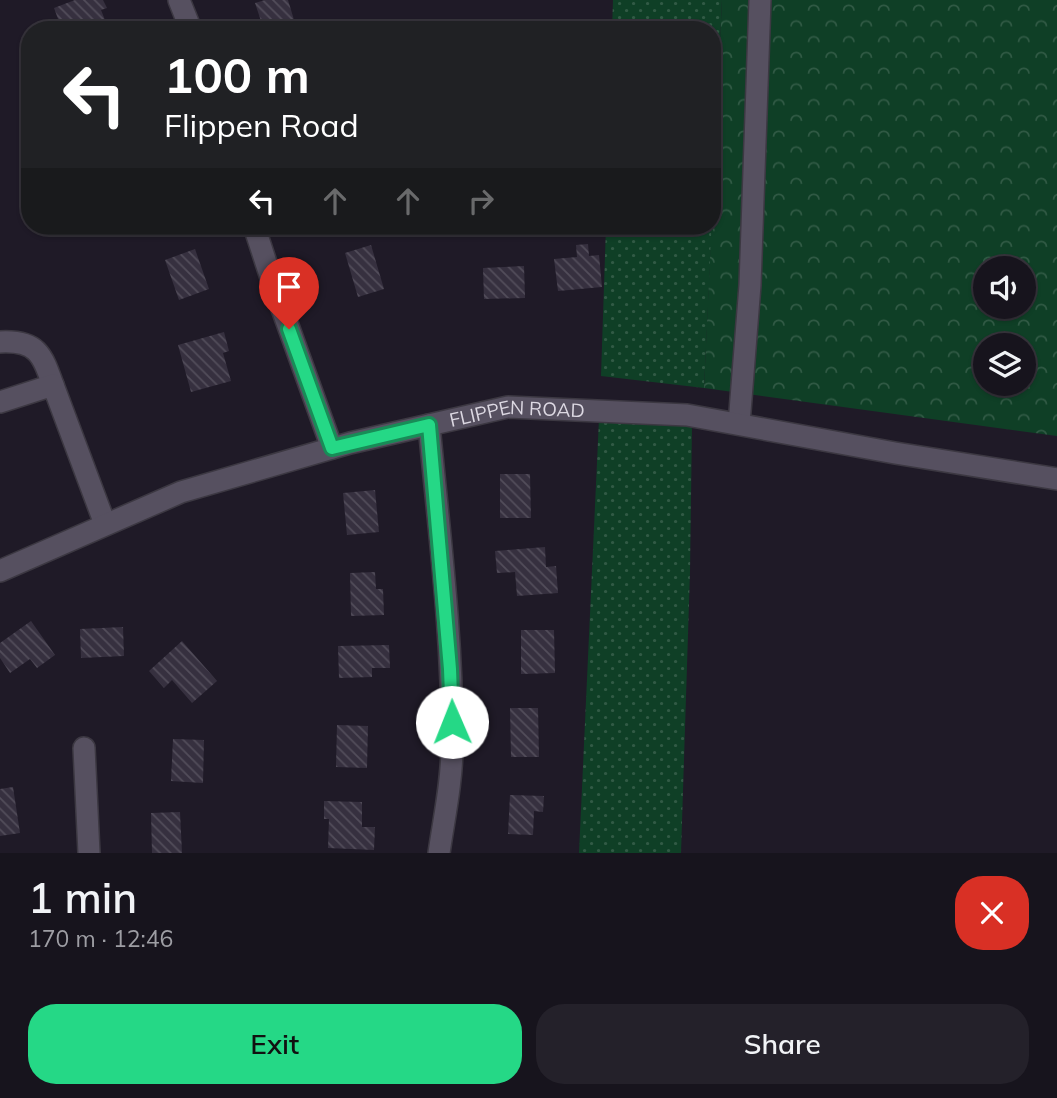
<!DOCTYPE html>
<html lang="en">
<head>
<meta charset="utf-8">
<style>
  :root { --surface:#17141d; --page:#24212a; --text:#f1f3f6; --muted:#9e9ea4; --line:#36333b; --accent:#25d886 }
  body { margin:0; font-family:Mulish,sans-serif; background:var(--page); color:var(--text); height:100vh; display:flex; flex-direction:column; font-size:26px; white-space:nowrap }
  * { box-sizing:border-box; margin:0 }
  p { font-size:23px; color:var(--muted) }
  .icon { flex:none; width:38px; height:38px; fill:none; stroke:currentColor; stroke-width:2; stroke-linecap:round; stroke-linejoin:round }
  .map { position:relative; height:853px; overflow:hidden }
  .side { display:flex; flex-direction:column; background:var(--surface); flex:1 }
  .side>* { flex:none }
  .banner { position:absolute; left:21px; top:21px; width:700px; height:214px; border-radius:28px; box-shadow:0 2px 5px #0004,0 0 0 2px var(--line); background:#202124; color:#fff; overflow:hidden }
  .controls { position:absolute; left:973px; top:256px; display:grid; gap:14px }
  .controls a { display:grid; place-items:center; width:63px; height:63px; border-radius:50%; background:var(--surface); box-shadow:0 2px 5px #0004,0 0 0 2px var(--line); font-size:35px }
  .pin { position:absolute; display:grid; place-items:center; width:60px; height:60px; color:#fff; margin:-72px -30px; border-radius:50% 50% 50% 0; rotate:-45deg; box-shadow:0 0 7px #0007 }
  .pin .icon { rotate:45deg }
  .me { position:absolute; width:77px; margin:-38px; rotate:359deg; stroke-linejoin:round; filter:drop-shadow(0 0 5px #0008) }
  .turn { display:flex; align-items:center; gap:24px; height:147px; padding:0 28px; font-size:32px }
  .turn .icon { width:91px; height:91px; stroke-width:2.5 }
  .turn b { display:block; font-size:49px; line-height:60px }
  .lanes { display:flex; align-items:center; height:66px; padding:0 28px; background:#0003; justify-content:center; gap:35px; direction:ltr }
  .lanes .off { opacity:.35 }
  .round { display:grid; place-items:center; flex:none; width:74px; height:74px; border-radius:28px; background:var(--page) }
  .headline { display:flex; align-items:center; justify-content:space-between; height:119px; padding:0 28px }
  h1 { font-size:42px; font-weight:600; line-height:52px }
  .action { display:flex; gap:14px; margin-top:auto; padding:14px 28px }
  .action a { flex:1; height:80px; border-radius:28px; background:var(--accent); color:#111; font-size:28px; font-weight:600; line-height:80px; text-align:center }
  .action a+a { background:var(--page); color:var(--text) }
  .map>svg:first-child { display:block }
  .grass { fill:url(#grass-dots) }
  .forest { fill:url(#forest-crowns); fill-rule:evenodd }
  .building { fill:url(#building-back-hatch) }
  .lines { fill:none; stroke-linecap:round; stroke-linejoin:round }
  .minor-casing { stroke:#3c3842; stroke-width:24 }
  .minor { stroke:#565060; stroke-width:21 }
  .route-casing { stroke:#188c57; stroke-width:18 }
  .route { stroke:#25d886; stroke-width:12 }
  .labels { text-anchor:middle; dominant-baseline:central; stroke-width:5; stroke-linejoin:round; paint-order:stroke }
  .street-label { font-size:19px; fill:#dcd8e2; stroke:#16111e }
</style>
</head>
<body>
<div class="map">
<svg width="1057" height="853" viewBox="0 0 1057 853">
  <defs>
    <pattern id="grass-dots" width="8" height="8" patternUnits="userSpaceOnUse" patternTransform="scale(1.75)"><rect width="8" height="8" fill="#0f3f26"/><path d="M2 2h.1M6 6h.1" fill="none" stroke="#315a45" stroke-width="1.8" stroke-linecap="round"/></pattern>
    <pattern id="forest-crowns" width="20" height="18" patternUnits="userSpaceOnUse" patternTransform="scale(1.75)"><rect width="20" height="18" fill="#0f3f26"/><path d="M2 6a3 3 0 1 1 6 0M12 15a3 3 0 1 1 6 0" fill="none" stroke="#315a45"/></pattern>
    <pattern id="building-back-hatch" width="6" height="6" patternUnits="userSpaceOnUse" patternTransform="scale(1.75)"><rect width="6" height="6" fill="#36303f"/><path d="M-1 5l2 2M0 0l6 6M5-1l2 2" fill="none" stroke="#524d5a"/></pattern>
  </defs>
  <rect width="100%" height="100%" fill="#1f1a27"/>
  <g class="grass">
    <polygon points="613,0 722,0 712,216 712,30 612,30"/>
    <polygon points="606,226 712,226 704,388 601,376"/>
    <polygon points="599,419 692,425 690,572 681,853 579,853"/>
  </g>
  <path class="forest" d="M 722,0 L 1057,0 L 1057,436 L 704,388 ZM 985,268 L 1024,268 L 1024,306 L 985,306 ZM 985,345 L 1024,345 L 1024,383 L 985,383 Z"/>
  <g class="building">
    <polygon points="75,0 103,0 107,8 101,10 109,30 65,30 63,26 61,27 54,8"/>
    <polygon points="265,0 288,0 297,30 264,30 255,3"/>
    <polygon points="588,244 589,256 599,255 602,287 558,291 554,259 577,257 576,245"/>
    <polygon points="371,245 384,289 358,297 345,253"/>
    <polygon points="195,249 209,289 179,300 165,260"/>
    <polygon points="524,266 525,298 484,299 483,268"/>
    <polygon points="224,332 229,351 223,353 231,381 191,392 178,345"/>
    <polygon points="500,474 530,474 531,518 500,518"/>
    <polygon points="375,490 379,532 347,535 343,493"/>
    <polygon points="545,547 546,567 556,566 558,593 517,596 515,572 497,573 495,551"/>
    <polygon points="375,572 376,589 383,589 384,615 351,616 350,573"/>
    <polygon points="31,621 55,655 37,668 30,659 10,673 0,658 0,643"/>
    <polygon points="123,627 124,656 81,658 80,629"/>
    <polygon points="521,630 554,630 555,673 521,674"/>
    <polygon points="182,641 217,681 192,703 172,680 164,688 149,671"/>
    <polygon points="389,645 390,668 372,668 372,677 339,678 338,646"/>
    <polygon points="510,708 538,708 539,757 511,757"/>
    <polygon points="337,725 368,726 367,768 336,767"/>
    <polygon points="173,739 204,740 203,783 171,781"/>
    <polygon points="13,787 20,833 0,836 0,789"/>
    <polygon points="510,795 544,796 543,812 534,811 533,835 508,834"/>
    <polygon points="324,801 362,802 362,827 375,827 374,850 328,848 329,819 324,819"/>
    <polygon points="180,812 182,853 152,853 151,813"/>
  </g>
  <g class="lines">
    <defs>
      <g id="minor">
        <polyline points="179,0 191,30"/>
        <polyline points="254,226 272,281 332,448"/>
        <path d="M 0,342 C 37,340 42,354 53,385"/>
        <polyline points="0,402 53,385 105,524"/>
        <polyline points="739,424 750,285 760,0"/>
        <path d="M 429,425 C 439,531 453,639 452,746 C 452,782 444,818 439,853"/>
        <path id="s1" d="M 0,571 L 181,492 L 350,443 L 508,407 L 687,415 L 895,453 L 1057,479"/>
        <polyline points="84,748 89,853"/>
      </g>
    </defs>
    <use href="#minor" class="minor-casing"/>
    <use href="#minor" class="minor"/>
  </g>
  <g class="lines">
    <defs>
      <polyline id="route" points="289,329 332,448 429,425 450,669 452,722"/>
    </defs>
    <use href="#route" class="route-casing"/>
    <use href="#route" class="route"/>
  </g>
  <g class="labels">
    <g class="street-label">
      <text stroke="none"><textPath href="#s1" startOffset="544">FLIPPEN ROAD</textPath></text>
    </g>
  </g>
</svg>
<div class="controls">
<a><svg class="icon" aria-label="sound" viewBox="0 0 24 24"><path d="M4 9h4l5-4v14l-5-4H4zM17 9q2 3 0 6"/></svg></a>
<a><svg class="icon" aria-label="layers" viewBox="0 0 24 24"><path d="M12 4l9 5-9 5-9-5zM3 14l9 5 9-5"/></svg></a>
</div>
<div class="pin" style="left:289px;top:329px;background:#d93025"><svg class="icon" aria-label="arrive" viewBox="0 0 24 24"><path d="M6 21V4h12l-3 4 3 4H6"/></svg></div>
<svg class="me" style="left:452px;top:722px" viewBox="-20 -20 40 40"><circle r="19" fill="#fff"/><path d="M0-13L10 11 0 6-10 11z" fill="#25d886"/></svg>
<div class="banner">
<div class="turn"><svg class="icon" aria-label="left" viewBox="0 0 24 24"><path d="M17 20v-9H6M10 6l-5 5 5 5"/></svg><div><b>100 m</b>Flippen Road</div></div>
<div class="lanes"><svg class="icon" aria-label="left" viewBox="0 0 24 24"><path d="M17 20v-9H6M10 6l-5 5 5 5"/></svg><svg class="icon off" aria-label="ahead" viewBox="0 0 24 24"><path d="M12 20V5M6 11l6-6 6 6"/></svg><svg class="icon off" aria-label="ahead" viewBox="0 0 24 24"><path d="M12 20V5M6 11l6-6 6 6"/></svg><svg class="icon off" aria-label="right" viewBox="0 0 24 24"><path d="M7 20v-9h11M14 6l5 5-5 5"/></svg></div>
</div>
</div>
<section class="side">
<div class="headline"><div><h1>1 min</h1><p>170 m · 12:46</p></div><a class="round" style="background:#d93025;color:#fff"><svg class="icon" aria-label="close" viewBox="0 0 24 24"><path d="M6 6l12 12M18 6L6 18"/></svg></a></div>
<div class="action"><a>Exit</a><a>Share</a></div>
</section>
</body>
</html>
